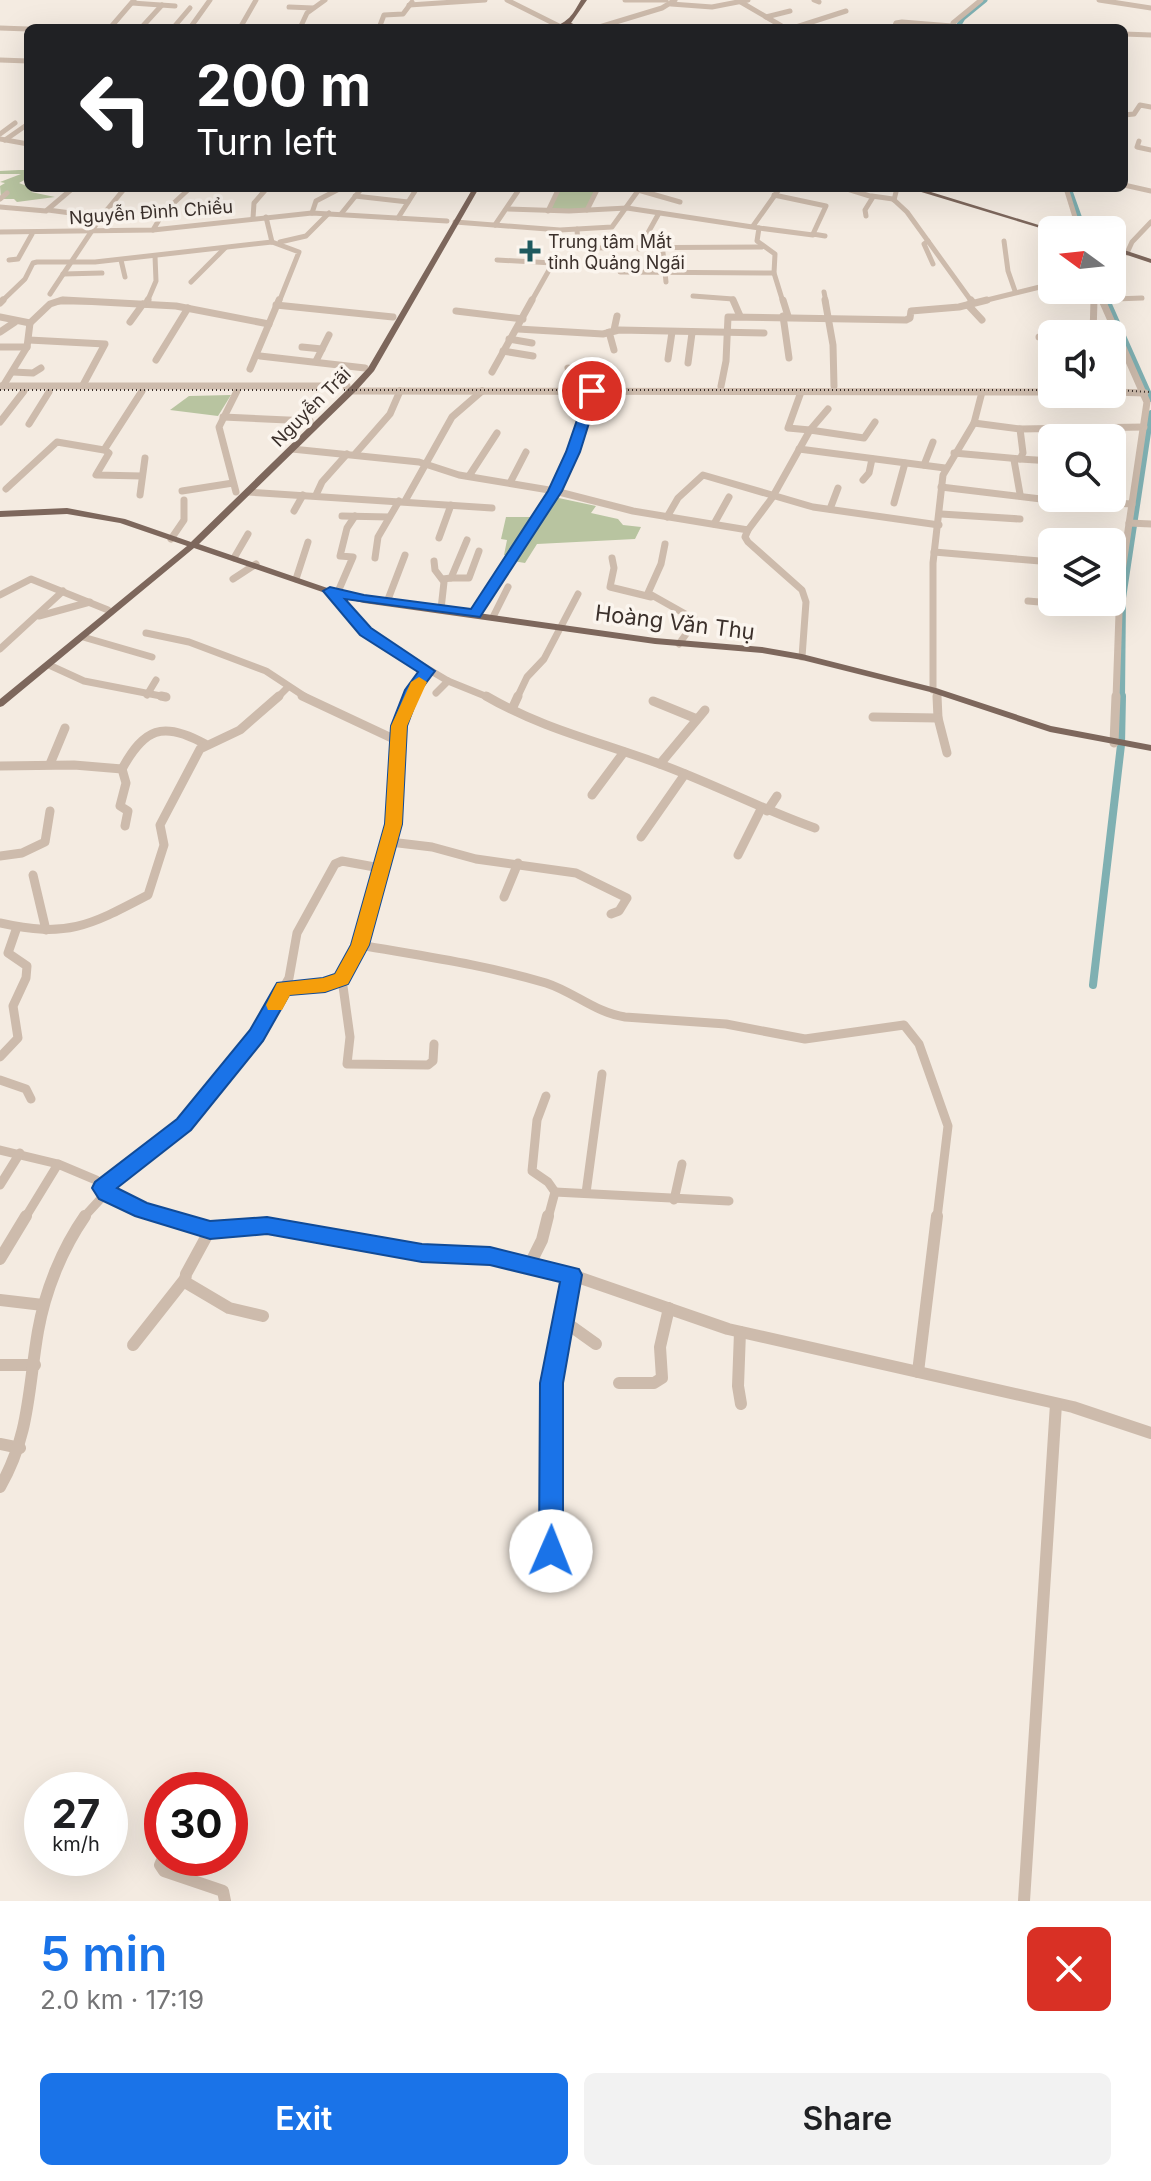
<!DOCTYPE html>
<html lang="en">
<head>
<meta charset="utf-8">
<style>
  :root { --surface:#fff; --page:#f2f2f2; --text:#202124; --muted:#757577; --accent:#1a73e8 }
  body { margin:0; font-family:Inter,sans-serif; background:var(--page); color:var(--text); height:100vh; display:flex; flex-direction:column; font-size:30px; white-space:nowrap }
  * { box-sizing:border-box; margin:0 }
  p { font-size:26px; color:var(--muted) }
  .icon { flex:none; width:44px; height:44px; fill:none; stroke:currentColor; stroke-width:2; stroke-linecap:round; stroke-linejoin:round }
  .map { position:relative; height:1901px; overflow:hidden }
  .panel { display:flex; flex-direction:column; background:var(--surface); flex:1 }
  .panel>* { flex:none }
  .top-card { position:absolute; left:24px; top:24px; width:1104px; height:168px; border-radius:12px; box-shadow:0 8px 32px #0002; background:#202124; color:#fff; overflow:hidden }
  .needle { width:52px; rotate:285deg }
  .controls { position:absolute; left:1038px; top:216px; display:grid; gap:16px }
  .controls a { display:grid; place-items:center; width:88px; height:88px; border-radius:12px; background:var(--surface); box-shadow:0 8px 32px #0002; font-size:40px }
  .speed { position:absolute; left:24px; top:1772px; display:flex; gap:16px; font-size:40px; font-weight:700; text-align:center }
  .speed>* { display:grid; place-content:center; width:104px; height:104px; border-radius:50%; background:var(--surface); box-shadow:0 8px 32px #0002; line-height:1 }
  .speed small { font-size:20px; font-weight:400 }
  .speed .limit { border:12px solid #d22; background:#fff; color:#111 }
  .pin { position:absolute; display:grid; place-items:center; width:68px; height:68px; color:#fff; margin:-34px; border:4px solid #fff; border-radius:50%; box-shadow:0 2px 8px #0007 }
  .me { position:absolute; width:88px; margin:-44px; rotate:1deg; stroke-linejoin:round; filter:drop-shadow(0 0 6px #0008) }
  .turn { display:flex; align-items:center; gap:28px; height:168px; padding:0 40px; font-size:36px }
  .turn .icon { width:104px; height:104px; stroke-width:2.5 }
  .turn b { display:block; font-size:56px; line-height:68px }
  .round { display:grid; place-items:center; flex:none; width:84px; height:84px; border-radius:12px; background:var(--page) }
  .summary { display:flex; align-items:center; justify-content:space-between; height:136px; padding:0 40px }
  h1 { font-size:48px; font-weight:600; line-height:60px; color:var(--accent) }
  .button { display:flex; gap:16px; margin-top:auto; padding:16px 40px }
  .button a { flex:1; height:92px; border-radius:12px; background:var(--accent); color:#fff; font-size:32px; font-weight:600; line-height:92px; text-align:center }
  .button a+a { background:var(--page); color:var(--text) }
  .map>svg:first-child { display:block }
  .green { fill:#b8c4a0 }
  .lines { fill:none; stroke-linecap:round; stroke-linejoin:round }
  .canal-far2 { stroke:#7fb0b2; stroke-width:5 }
  .canal-far1 { stroke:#7fb0b2; stroke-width:6 }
  .canal { stroke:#7fb0b2; stroke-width:8 }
  .minor-far3 { stroke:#cdbbac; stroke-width:5 }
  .minor-far2 { stroke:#cdbbac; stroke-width:7 }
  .minor-far1 { stroke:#cdbbac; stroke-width:9 }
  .minor { stroke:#cdbbac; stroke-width:12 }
  .major { fill:#7d675c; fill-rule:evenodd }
  .rail { stroke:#3b302b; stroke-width:2; stroke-dasharray:1 3; stroke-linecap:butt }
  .route { fill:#1a73e8; stroke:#114b97; stroke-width:2 }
  .slow { fill:#f59e0b }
  .poi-dot { fill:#1f5a5e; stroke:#fbf5ee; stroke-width:3 }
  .labels { text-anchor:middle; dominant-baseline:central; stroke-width:7; stroke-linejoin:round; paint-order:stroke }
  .far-street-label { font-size:18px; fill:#3b302b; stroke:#fbf5ee }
  .far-poi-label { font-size:18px; fill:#3b302b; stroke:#fbf5ee; text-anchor:start }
  .street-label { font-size:22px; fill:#3b302b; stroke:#fbf5ee }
</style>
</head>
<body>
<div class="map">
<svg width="1151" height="1901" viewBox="0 0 1151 1901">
  <rect width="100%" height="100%" fill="#f4ebe1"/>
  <g class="green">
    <polygon points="19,170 28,170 28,178 19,183 35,189 31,192 55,197 17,202 14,199 1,199 0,186 5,183 0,182 21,174 0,174 0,171"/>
    <polygon points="560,188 598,188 587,210 548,211"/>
    <polygon points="231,395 218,416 170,410 189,396"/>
    <polygon points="554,497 596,506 591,513 618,519 623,525 641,527 635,539 537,544 525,563 513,561"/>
    <polygon points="506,517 533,517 509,557 504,555 507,540 501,539"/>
  </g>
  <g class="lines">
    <g class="canal-far2">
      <polyline points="957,28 963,18 985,0"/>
      <polyline points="1069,188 1084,230"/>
      <polyline points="1102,290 1107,302"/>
    </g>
    <g class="canal-far1">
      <polyline points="1107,300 1151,399"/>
      <polyline points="1122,698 1123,598 1151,413"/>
    </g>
    <polyline class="canal" points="1093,985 1121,745 1122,696"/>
    <g class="minor-far3">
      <polyline points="507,0 559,26"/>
      <polyline points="625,0 666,0"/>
      <polyline points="814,0 819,2"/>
      <polyline points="1099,0 1151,8"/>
      <polyline points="739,1 785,28"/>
      <polyline points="132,3 175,6"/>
      <polyline points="671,4 712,7 748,0"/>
      <polyline points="409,5 485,0"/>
      <polyline points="289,7 313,8"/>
      <polyline points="766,17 790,11"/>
      <polyline points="0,28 28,29"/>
      <polyline points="110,28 134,0"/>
      <polyline points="141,28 162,5"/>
      <polyline points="173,28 190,8"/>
      <polyline points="190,28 210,0"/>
      <polyline points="240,28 256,0"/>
      <polyline points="300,28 307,13 325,0"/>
      <polyline points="379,28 384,15 403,14 412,2"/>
      <polyline points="596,28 662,8 675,0"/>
      <polyline points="793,28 846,11"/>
      <polyline points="894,28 896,23 902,22 952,26"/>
      <polyline points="952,28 953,23 981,0"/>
      <polyline points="1124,34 1151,35"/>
      <polyline points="0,60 28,61"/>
      <polyline points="1124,115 1134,114 1140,105 1151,107"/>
      <polyline points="0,134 15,123"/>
      <polyline points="0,139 28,144"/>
      <polyline points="5,140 28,124"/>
      <polyline points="1139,141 1137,147 1151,150"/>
      <polyline points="1124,185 1151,191"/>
      <polyline points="844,188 873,197 865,210 866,216"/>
      <polyline points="1066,188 1079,230"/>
      <polyline points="638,190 680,202"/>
      <polyline points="774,195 826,206 813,234 825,236"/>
      <polyline points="355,196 408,202"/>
      <polyline points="872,196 893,199 907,212 972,302"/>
      <polyline points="0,199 7,193"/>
      <polyline points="894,200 897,188"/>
      <polyline points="0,207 46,211 73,188"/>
      <polyline points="508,209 569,211 627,208 759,228 757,241 775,254 774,273 783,302"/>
      <polyline points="48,210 101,217"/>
      <polyline points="587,210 598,188"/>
      <polyline points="548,211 559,188"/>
      <polyline points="312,213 316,201 341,188"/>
      <polyline points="341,214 362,188"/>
      <polyline points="266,217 272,242"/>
      <polyline points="253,218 254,203 267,188"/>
      <polyline points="398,218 417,188"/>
      <polyline points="455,222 560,230 612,227 640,188"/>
      <polyline points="495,225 520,188"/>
      <polyline points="753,226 780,188"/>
      <polyline points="759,228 813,235"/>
      <polyline points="577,229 578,246 584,248 762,247"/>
      <polyline points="153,230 163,213 190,188"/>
      <polyline points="0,232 153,230 312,213 447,221"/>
      <polyline points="661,233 666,282"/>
      <polyline points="928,241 924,244 933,264"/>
      <polyline points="1004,241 1008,271 1015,291"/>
      <polyline points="280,242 306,236 329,213"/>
      <polyline points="639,249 659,213"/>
      <polyline points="1127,253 1132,242 1151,222"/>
      <polyline points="9,260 18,259 32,234"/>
      <polyline points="121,260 125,277"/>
      <polyline points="497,260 553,263 531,302"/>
      <polyline points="620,272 774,273"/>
      <polyline points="63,274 102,273"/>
      <polyline points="191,282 225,248"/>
      <polyline points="1097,290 1102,302"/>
      <polyline points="824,292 826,302"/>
      <polyline points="1108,293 1115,299 1142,298"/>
      <polyline points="50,294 101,217 125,188"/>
      <polyline points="693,296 733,299 734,302"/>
      <polyline points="1,302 25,279 33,263 37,262 95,262 272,242 299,252 279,302"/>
      <polyline points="56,302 105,302"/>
      <polyline points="147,302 156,281 155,256"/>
      <polyline points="979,302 1052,284"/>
      <polyline points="1094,302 1094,298 1109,295"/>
    </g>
    <g class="minor-far2">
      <polyline points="64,300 176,306 269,324"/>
      <polyline points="733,300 740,316"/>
      <polyline points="783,300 788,316"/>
      <polyline points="825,300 833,345 834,386"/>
      <polyline points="971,300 973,303"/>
      <polyline points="1102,300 1147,402 1120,585 1116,698"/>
      <polyline points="0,303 3,300"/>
      <polyline points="146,304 148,300"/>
      <polyline points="276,305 393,317"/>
      <polyline points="968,305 982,320"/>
      <polyline points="456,311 523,319"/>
      <polyline points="783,316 789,358"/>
      <polyline points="0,317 30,323 50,304 62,300"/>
      <polyline points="130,322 143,304"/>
      <polyline points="518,329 603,334 619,330 764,333"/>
      <polyline points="614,330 617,316"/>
      <polyline points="0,332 15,322"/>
      <polyline points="609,332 614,350"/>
      <polyline points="1093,334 1094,300"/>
      <polyline points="1039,337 1052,337"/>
      <polyline points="509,339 532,343"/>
      <polyline points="29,340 105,344 83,385"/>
      <polyline points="0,347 27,347"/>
      <polyline points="302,347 322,349"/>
      <polyline points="503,351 533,356"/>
      <polyline points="260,356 365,368"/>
      <polyline points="668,359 672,332"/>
      <polyline points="156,360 188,308"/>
      <polyline points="316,361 329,335"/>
      <polyline points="688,363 692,333"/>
      <polyline points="568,368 570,373 583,376 585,386"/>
      <polyline points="250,369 279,300"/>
      <polyline points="13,372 33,373 41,368"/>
      <polyline points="492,372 532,300"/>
      <polyline points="0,386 347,386"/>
      <polyline points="3,386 27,347 30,323"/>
      <polyline points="721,386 726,361 728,317 906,320 910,318 911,311 959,307 987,300"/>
      <polyline points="351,391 1052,392"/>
      <polyline points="801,392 788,428 810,430 828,409"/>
      <polyline points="1112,392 1145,393"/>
      <polyline points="223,417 310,421"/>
      <polyline points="0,422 24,391"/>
      <polyline points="974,423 1020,429 1144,427"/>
      <polyline points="29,424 49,392"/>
      <polyline points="292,449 419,462 459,475 555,491 633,511 748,530 772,498 810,430 864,438 875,422"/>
      <polyline points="799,449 945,468"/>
      <polyline points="105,450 109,453 96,475 142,476"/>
      <polyline points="954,453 1020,459 1023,453 1020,429"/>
      <polyline points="355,454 390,414 400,391"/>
      <polyline points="1020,459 1052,461"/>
      <polyline points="1014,460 1020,494"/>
      <polyline points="924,465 933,442"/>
      <polyline points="469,476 497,433"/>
      <polyline points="863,480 869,473 872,459"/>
      <polyline points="510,483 526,452"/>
      <polyline points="941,487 1041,499 1132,504"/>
      <polyline points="6,489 57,442 104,450 142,391"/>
      <polyline points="182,491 233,483"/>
      <polyline points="236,492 219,427 237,391"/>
      <polyline points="248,492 492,508"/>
      <polyline points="140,495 145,458"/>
      <polyline points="316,495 322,482 347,454"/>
      <polyline points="405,501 452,417 482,391"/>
      <polyline points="894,503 905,463"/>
      <polyline points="830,509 838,488"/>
      <polyline points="294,511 303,495"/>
      <polyline points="941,514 1020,519"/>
      <polyline points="342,516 389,517"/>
      <polyline points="667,517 678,498 703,475 813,507 939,525"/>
      <polyline points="1129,523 1151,524"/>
      <polyline points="714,524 729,497"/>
      <polyline points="748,530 745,537 748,542 802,590 806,602 802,657"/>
      <polyline points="439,538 451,505"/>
      <polyline points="1084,538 1084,542"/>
      <polyline points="171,539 184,520 184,500"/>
      <polyline points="665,544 661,564 648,593 696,620 679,644"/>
      <polyline points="1047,544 1048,562"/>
      <polyline points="934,552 1052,562"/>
      <polyline points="234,558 248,534"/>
      <polyline points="375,558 378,537 399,501"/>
      <polyline points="612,558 614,568 610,587 651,597"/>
      <polyline points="434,561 435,570 444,582 441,609"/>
      <polyline points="451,578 469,578 479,551"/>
      <polyline points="233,579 256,564"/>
      <polyline points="296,579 308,542"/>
      <polyline points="443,579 451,578 467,540"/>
      <polyline points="330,591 366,632 448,681 490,698"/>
      <polyline points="337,594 353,557 340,556 347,528 355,516"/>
      <polyline points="0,595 31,579 108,610"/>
      <polyline points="1028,601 1119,609"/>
      <polyline points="387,602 405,555"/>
      <polyline points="475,614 555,491 573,452 592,391"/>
      <polyline points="39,616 90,602"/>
      <polyline points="493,617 508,587"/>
      <polyline points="146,633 189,642 266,671 307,698"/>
      <polyline points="83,637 152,657"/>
      <polyline points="0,649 63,591"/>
      <polyline points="49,665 84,681 166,697"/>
      <polyline points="933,690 933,563 943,475 974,423 982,392"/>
      <polyline points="937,692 937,698"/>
      <polyline points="436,693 448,681"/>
      <polyline points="147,695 156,680"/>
      <polyline points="277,698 288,687"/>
      <polyline points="410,698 427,671"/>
      <polyline points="517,698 527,677 544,659 578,594"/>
    </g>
    <g class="minor-far1">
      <polyline points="161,696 166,697"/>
      <polyline points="302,696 398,741"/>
      <polyline points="411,696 399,726 390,842 372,894 360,945 342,979 350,1037 347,1064 428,1065 433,1061 434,1044"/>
      <path d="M 486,696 C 541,728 597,741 657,763 C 710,782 761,809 815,828"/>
      <polyline points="937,696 938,718 947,753"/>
      <polyline points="653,701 697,719"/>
      <polyline points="512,709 518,696"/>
      <polyline points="873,717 938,718"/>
      <polyline points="1114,743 1116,696"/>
      <polyline points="50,764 65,728"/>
      <polyline points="660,764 705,710"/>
      <polyline points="0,766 74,765 122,769 126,783 120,806 128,811 125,826"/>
      <path d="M 122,769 C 144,729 162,720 205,744"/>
      <polyline points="592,795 624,752"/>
      <polyline points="767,811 777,796"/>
      <polyline points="641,837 685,774"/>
      <polyline points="390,842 432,847 476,859 576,873 627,898 619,911 611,914"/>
      <polyline points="738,855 761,809"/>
      <polyline points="0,856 22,853 45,842 50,811"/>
      <polyline points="33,875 46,930"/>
      <polyline points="504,897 518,863"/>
      <path d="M 0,923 C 67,938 89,926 148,895 L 164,845 L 160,825 L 200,749 L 240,730 L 279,696"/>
      <path d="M 360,945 C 422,956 486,965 546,983 C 574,992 596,1013 625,1017 L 726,1024 L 805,1039 L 904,1025 L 919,1044 L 948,1126 L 937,1218"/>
      <polyline points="284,988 325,985 342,979"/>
      <polyline points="0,1057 18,1038 13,1006 26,978 27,966 8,953 17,927"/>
      <polyline points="0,1080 26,1089 31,1099"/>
      <polyline points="546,1096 537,1120 532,1171 548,1182 555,1192"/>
      <polyline points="0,1150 58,1164 96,1180 106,1193 142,1210 170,1218"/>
      <polyline points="0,1185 20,1153"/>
      <polyline points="103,1188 184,1125 257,1036 289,978 297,933 335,864 342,861 380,868"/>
      <polyline points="586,1193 602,1074"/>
      <polyline points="674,1200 682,1164"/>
      <polyline points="25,1218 58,1164"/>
      <polyline points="83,1218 106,1193"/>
      <polyline points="548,1218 555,1192 729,1201"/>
    </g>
    <g class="minor">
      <polyline points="163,1216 210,1230 267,1225 422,1253 490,1256 572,1275 728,1329 1073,1407 1151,1433"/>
      <polyline points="210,1230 186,1274 185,1282 229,1308 263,1316"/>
      <polyline points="0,1259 26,1216"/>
      <polyline points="530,1264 542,1240 548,1216"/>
      <polyline points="0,1300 43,1305"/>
      <polyline points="561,1319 596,1344"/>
      <polyline points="740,1332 738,1386 741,1404"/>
      <polyline points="133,1345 185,1279"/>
      <polyline points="0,1365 35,1365"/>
      <polyline points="918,1372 937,1216"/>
      <polyline points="619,1383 654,1383 662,1378 660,1347 669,1308"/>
      <polyline points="0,1444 20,1448"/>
      <path d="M 0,1487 C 30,1435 28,1389 38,1331 C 45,1291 62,1249 85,1216"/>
      <polyline points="551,1582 551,1383 572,1275"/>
      <polyline points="163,1858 160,1865 164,1871 223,1891 225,1901"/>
      <polyline points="1024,1901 1056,1404"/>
    </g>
    <g class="major">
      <path d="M 581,0 L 587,0 L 571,23 L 583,28 L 569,26 L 552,28 C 570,20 571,17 581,0 Z"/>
      <polygon points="473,188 479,188 374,371 357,390 199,544 339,592 364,597 655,638 762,647 802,654 936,688 1051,726 1151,745 1151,751 1050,732 930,692 802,660 762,653 655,644 364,603 334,596 194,548 3,706 0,707 0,699 187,546 120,523 67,514 0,517 0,511 67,508 125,519 191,542 351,386 368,368"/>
      <polygon points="908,188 918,188 1055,230 1050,231"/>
      <polygon points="1112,246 1151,259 1151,263 1112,250"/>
    </g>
    <g class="rail">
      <polyline points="0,390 1052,390"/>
      <polyline points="1112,390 1151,392"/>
    </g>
  </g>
  <polygon class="route" points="588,388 599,391 580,452 562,491 480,617 345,599 371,628 435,671 420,691 407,726 402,824 369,945 348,984 325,992 289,995 263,1041 191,1130 117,1188 147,1203 210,1221 267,1217 422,1244 490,1247 579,1269 582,1275 563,1383 563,1551 560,1560 551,1563 543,1560 539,1551 540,1383 560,1282 490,1265 422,1262 267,1234 210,1239 135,1216 99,1199 92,1188 95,1182 177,1119 250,1030 277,983 323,978 335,974 351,945 385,824 391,726 405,690 418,672 360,635 323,591 330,587 364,595 471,609 548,491 566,452"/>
  <polygon class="slow" points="419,677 427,682 407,726 402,824 369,945 348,984 325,992 290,995 282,1010 268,1010 266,1005 277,983 323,978 335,974 351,945 385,824 391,726 411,682"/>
  <path class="poi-dot" d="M526 239h8v8h8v8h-8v8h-8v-8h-8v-8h8z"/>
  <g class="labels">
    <g class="far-street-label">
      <text transform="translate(151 212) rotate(-4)">Nguyễn Đình Chiểu</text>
      <text transform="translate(311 407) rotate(-45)">Nguyễn Trãi</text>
    </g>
    <g class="far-poi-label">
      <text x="548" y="241">Trung tâm Mắt<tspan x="548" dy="21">tỉnh Quảng Ngãi</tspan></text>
    </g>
    <g class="street-label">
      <text transform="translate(675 622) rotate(7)">Hoàng Văn Thụ</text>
    </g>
  </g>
</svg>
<div class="controls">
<a><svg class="needle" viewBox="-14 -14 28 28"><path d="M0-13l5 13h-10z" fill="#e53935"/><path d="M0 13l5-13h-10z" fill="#757577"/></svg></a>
<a><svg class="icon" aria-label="sound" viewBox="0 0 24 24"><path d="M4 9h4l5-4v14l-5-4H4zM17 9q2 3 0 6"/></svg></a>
<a><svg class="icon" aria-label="search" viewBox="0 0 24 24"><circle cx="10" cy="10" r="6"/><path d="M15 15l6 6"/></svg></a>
<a><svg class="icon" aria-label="layers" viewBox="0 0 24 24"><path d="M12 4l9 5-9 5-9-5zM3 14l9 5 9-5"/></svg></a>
</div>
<div class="speed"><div>27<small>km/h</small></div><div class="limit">30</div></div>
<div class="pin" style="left:592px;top:391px;background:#d93025"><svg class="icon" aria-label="arrive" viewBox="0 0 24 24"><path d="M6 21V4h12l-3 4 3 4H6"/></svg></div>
<svg class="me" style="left:551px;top:1551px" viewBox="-20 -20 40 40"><circle r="19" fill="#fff"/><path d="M0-13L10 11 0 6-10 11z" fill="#1a73e8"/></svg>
<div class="top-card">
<div class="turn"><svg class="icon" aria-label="left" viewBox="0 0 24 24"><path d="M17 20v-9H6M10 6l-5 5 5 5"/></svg><div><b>200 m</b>Turn left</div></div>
</div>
</div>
<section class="panel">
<div class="summary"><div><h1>5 min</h1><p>2.0 km · 17:19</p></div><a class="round" style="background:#d93025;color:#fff"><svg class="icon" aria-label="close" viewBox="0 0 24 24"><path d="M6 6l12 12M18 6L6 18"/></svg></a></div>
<div class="button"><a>Exit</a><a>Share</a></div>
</section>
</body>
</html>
